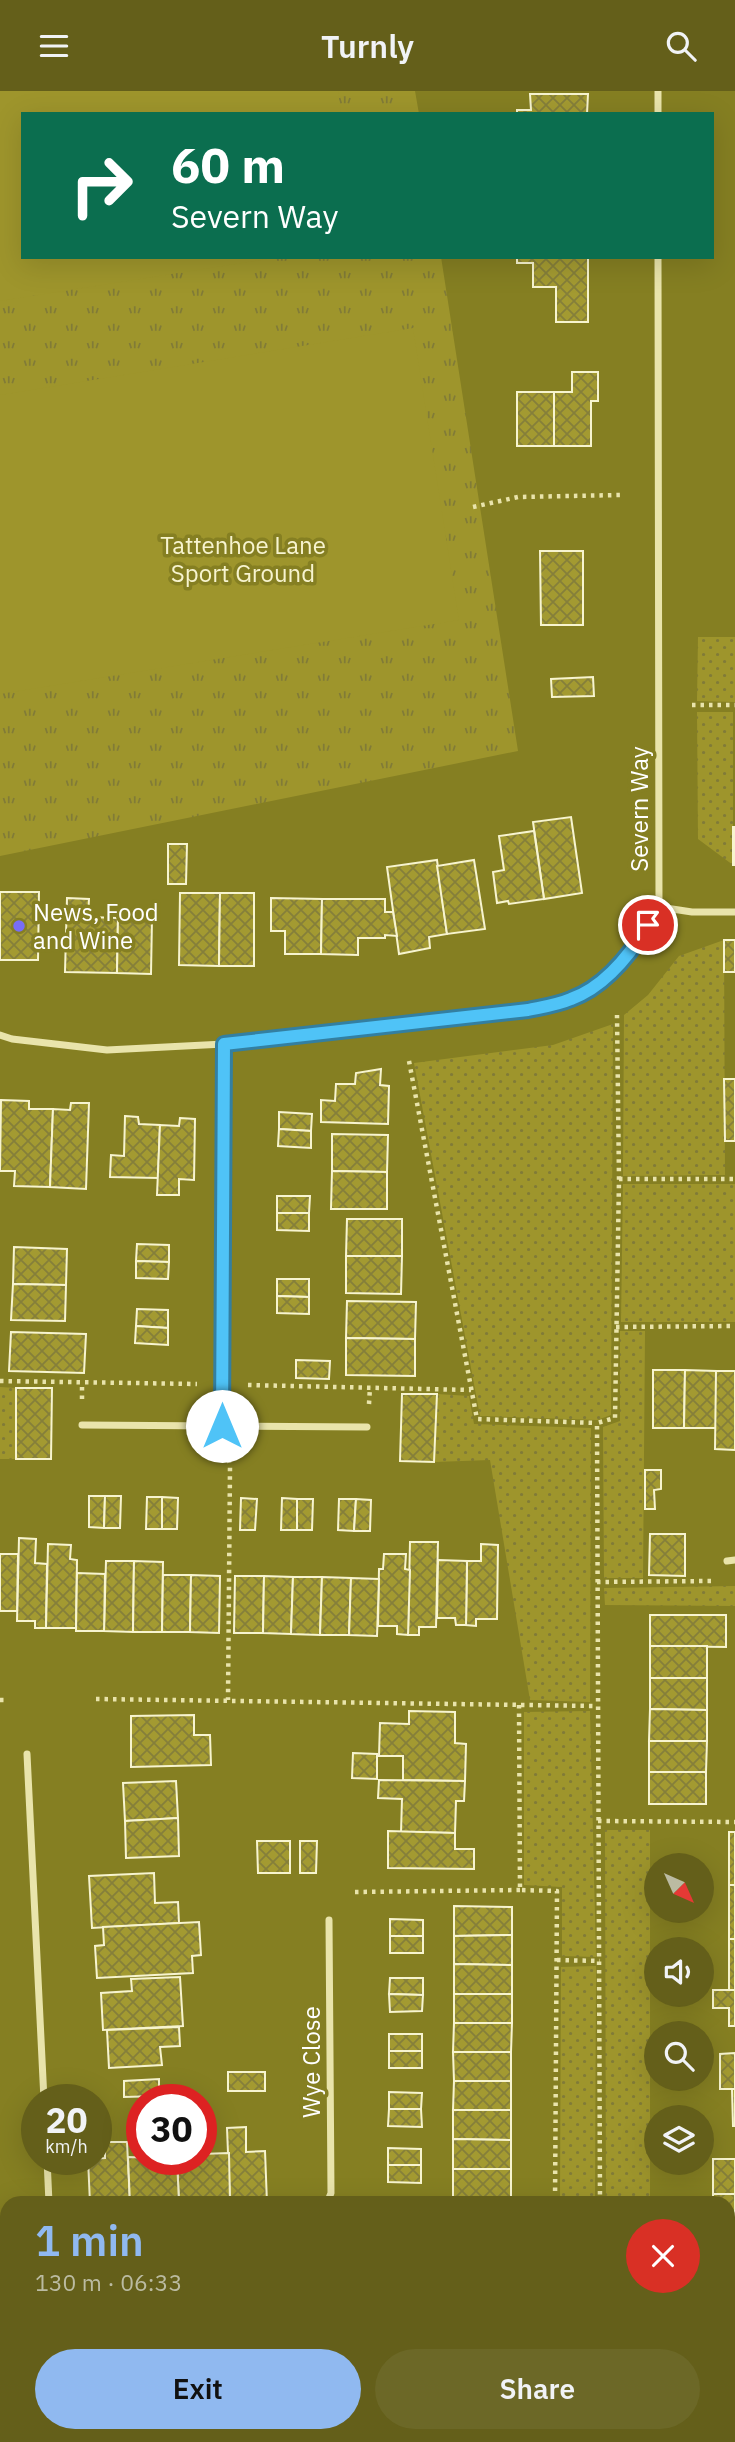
<!DOCTYPE html>
<html lang="en">
<head>
<meta charset="utf-8">
<style>
  :root { --surface:#645f1a; --page:#6c6827; --text:#f1f3f6; --muted:#bbbba2; --accent:#90b9f0 }
  body { margin:0; font-family:"IBM Plex Sans",sans-serif; background:var(--page); color:var(--text); height:100vh; display:flex; flex-direction:column; font-size:26px; white-space:nowrap }
  * { box-sizing:border-box; margin:0 }
  p { font-size:23px; color:var(--muted) }
  .icon { flex:none; width:38px; height:38px; fill:none; stroke:currentColor; stroke-width:2; stroke-linecap:round; stroke-linejoin:round }
  .map { position:relative; flex:1; overflow:hidden }
  .details { position:absolute; left:0px; top:2105px; width:735px; height:247px; display:flex; flex-direction:column; background:var(--surface); border-radius:21px 21px 0 0; box-shadow:0 7px 28px #0002 }
  .details>* { flex:none }
  .guide { position:absolute; left:21px; top:21px; width:693px; height:147px; border-radius:0px; box-shadow:0 7px 28px #0002; background:#0b6e4f; color:#fff; overflow:hidden }
  .needle { width:46px; rotate:135deg }
  .tools { position:absolute; left:644px; top:1762px; display:grid; gap:14px }
  .tools a { display:grid; place-items:center; width:70px; height:70px; border-radius:50%; background:var(--surface); box-shadow:0 7px 28px #0002; font-size:35px }
  .speed { position:absolute; left:21px; top:1993px; display:flex; gap:14px; font-size:35px; font-weight:700; text-align:center }
  .speed>* { display:grid; place-content:center; width:91px; height:91px; border-radius:50%; background:var(--surface); box-shadow:0 7px 28px #0002; line-height:1 }
  .speed small { font-size:18px; font-weight:400 }
  .speed .limit { border:10px solid #d22; background:#fff; color:#111 }
  .pin { position:absolute; display:grid; place-items:center; width:60px; height:60px; color:#fff; margin:-30px; border:4px solid #fff; border-radius:50%; box-shadow:0 2px 7px #0007 }
  .me { position:absolute; width:77px; margin:-38px; rotate:0deg; stroke-linejoin:round; filter:drop-shadow(0 0 5px #0008) }
  .turn { display:flex; align-items:center; gap:24px; height:147px; padding:0 35px; font-size:32px }
  .turn .icon { width:91px; height:91px; stroke-width:2.5 }
  .turn b { display:block; font-size:49px; line-height:60px }
  .round { display:grid; place-items:center; flex:none; width:74px; height:74px; border-radius:37px; background:var(--page) }
  .headline { display:flex; align-items:center; justify-content:space-between; height:119px; padding:0 35px }
  h1 { font-size:42px; font-weight:600; line-height:52px; color:var(--accent) }
  .cta { display:flex; gap:14px; margin-top:auto; padding:14px 35px }
  .cta a { flex:1; height:80px; border-radius:42px; background:var(--accent); color:#111; font-size:28px; font-weight:600; line-height:80px; text-align:center }
  .cta a+a { background:var(--page); color:var(--text) }
  header { display:flex; justify-content:space-between; align-items:center; height:91px; padding:0 35px; background:var(--surface); font-size:32px; font-weight:600 }
  .map>svg:first-child { display:block }
  .grass { fill:url(#grass-dots) }
  .park { fill:url(#park-tufts) }
  .pitch { fill:#9e952c }
  .building { fill:url(#building-cross-hatch); stroke:#f7f4cf; stroke-width:2 }
  .lines { fill:none; stroke-linecap:round; stroke-linejoin:round }
  .path { stroke:#e9e4ab; stroke-width:4.5; stroke-dasharray:3.5 5; stroke-linecap:butt }
  .minor { stroke:#e9e4ab; stroke-width:7 }
  .route-casing { stroke:#337fa1; stroke-width:18 }
  .route { stroke:#4fc3f7; stroke-width:12 }
  .poi-dot { fill:#786df5; stroke:#857f22; stroke-width:2.5 }
  .labels { text-anchor:middle; dominant-baseline:central; stroke-width:7; stroke-linejoin:round; paint-order:stroke }
  .park-label { font-size:24px; fill:#f7f4cf; stroke:#857f22 }
  .street-label { font-size:24px; fill:#fff; stroke:#857f22 }
  .poi-label { font-size:24px; fill:#fff; stroke:#857f22; text-anchor:start }
</style>
</head>
<body>
<header><svg class="icon" aria-label="menu" viewBox="0 0 24 24"><path d="M4 6h16M4 12h16M4 18h16"/></svg>Turnly<svg class="icon" aria-label="search" viewBox="0 0 24 24"><circle cx="10" cy="10" r="6"/><path d="M15 15l6 6"/></svg></header>
<div class="map">
<svg width="735" height="2351" viewBox="0 0 735 2351">
  <defs>
    <pattern id="grass-dots" width="8" height="8" patternUnits="userSpaceOnUse" patternTransform="scale(1.75)"><rect width="8" height="8" fill="#9e952c"/><path d="M2 2h.1M6 6h.1" fill="none" stroke="#817b37" stroke-width="1.8" stroke-linecap="round"/></pattern>
    <pattern id="park-tufts" width="24" height="20" patternUnits="userSpaceOnUse" patternTransform="scale(1.75)"><rect width="24" height="20" fill="#9e952c"/><path d="M3 7l-1-3M5 7V3M7 7l1-3M15 17l-1-3M17 17v-4M19 17l1-3" fill="none" stroke="#817b37"/></pattern>
    <pattern id="building-cross-hatch" width="8" height="8" patternUnits="userSpaceOnUse" patternTransform="scale(1.75)"><rect width="8" height="8" fill="#a39a31"/><path d="M0 0l8 8M0 8l8-8" fill="none" stroke="#857f3a"/></pattern>
  </defs>
  <rect width="100%" height="100%" fill="#857f22"/>
  <g class="grass">
    <polygon points="698,546 735,546 735,611 697,610"/>
    <polygon points="697,621 733,621 733,774 698,748"/>
    <polygon points="724,849 725,1084 623,1085 624,924 648,904 679,865"/>
    <polygon points="613,933 611,1324 597,1329 480,1325 414,972 553,954"/>
    <polygon points="623,1093 735,1093 735,1231 621,1231"/>
    <polygon points="620,1240 645,1240 643,1487 604,1487 603,1336 620,1330"/>
    <polygon points="0,1296 16,1297 16,1368 0,1368"/>
    <polygon points="437,1303 469,1305 474,1333 591,1337 590,1611 530,1609 490,1369 434,1371"/>
    <polygon points="735,1495 735,1515 605,1514 604,1497"/>
    <polygon points="590,1620 596,1866 562,1865 562,1796 524,1794 524,1621"/>
    <polygon points="605,1739 650,1739 650,2112 606,2112"/>
    <polygon points="596,1875 595,2112 560,2112 561,1876"/>
    <rect x="728" y="2169" width="7" height="145"/>
  </g>
  <polygon class="park" points="0,0 415,0 419,23 23,23 23,166 441,166 518,660 0,765"/>
  <g class="pitch">
    <polygon points="0,0 338,0 341,23 23,23 23,166 280,166 0,210"/>
    <polygon points="413,237 459,529 0,603 0,304"/>
  </g>
  <g class="building">
    <polygon points="530,3 588,3 587,23 517,23 517,19 531,19"/>
    <polygon points="517,166 588,166 588,231 556,231 556,196 533,196 533,172 517,172"/>
    <polygon points="572,281 598,281 598,310 591,310 591,355 554,355 554,301 572,301"/>
    <rect x="517" y="301" width="37" height="54"/>
    <polygon points="540,460 583,460 583,534 541,534"/>
    <polygon points="593,586 594,605 552,606 551,588"/>
    <polygon points="571,726 582,802 544,808 533,731"/>
    <rect x="733" y="736" width="2" height="38"/>
    <polygon points="534,740 544,808 509,813 508,810 497,812 493,781 504,779 499,745"/>
    <polygon points="168,753 187,753 186,793 168,793"/>
    <polygon points="437,769 447,843 429,846 430,857 399,863 387,776"/>
    <polygon points="474,769 485,838 447,843 437,775"/>
    <polygon points="0,801 39,801 38,869 0,869"/>
    <polygon points="180,802 220,802 219,875 179,874"/>
    <polygon points="220,802 254,802 254,875 219,875"/>
    <polygon points="67,807 89,808 88,826 118,827 117,882 65,881"/>
    <polygon points="271,807 322,808 321,863 285,863 285,840 271,840"/>
    <polygon points="322,808 385,808 385,821 393,821 397,845 385,844 385,847 358,847 358,864 321,863"/>
    <polygon points="118,827 152,827 151,883 117,882"/>
    <rect x="724" y="849" width="11" height="32"/>
    <polygon points="381,978 380,994 389,995 388,1033 321,1031 321,1009 335,1010 336,993 355,993 356,982"/>
    <polygon points="724,988 735,988 735,1050 725,1050"/>
    <polygon points="1,1009 29,1010 29,1018 53,1018 50,1096 14,1095 15,1080 0,1080"/>
    <polygon points="71,1012 89,1012 86,1098 50,1096 53,1018 70,1019"/>
    <polygon points="279,1021 312,1023 311,1040 279,1038"/>
    <polygon points="125,1025 138,1026 139,1033 160,1034 158,1087 110,1086 111,1064 124,1065"/>
    <polygon points="180,1027 195,1028 194,1089 179,1088 179,1104 157,1104 160,1034 179,1035"/>
    <polygon points="279,1038 311,1040 311,1057 278,1055"/>
    <polygon points="332,1043 388,1044 387,1081 332,1080"/>
    <polygon points="332,1080 387,1081 387,1118 331,1118"/>
    <polygon points="277,1105 310,1105 309,1122 277,1122"/>
    <polygon points="277,1122 309,1122 309,1140 277,1139"/>
    <polygon points="347,1128 402,1128 402,1165 346,1165"/>
    <polygon points="137,1153 169,1154 169,1171 136,1170"/>
    <polygon points="14,1156 67,1158 66,1194 13,1193"/>
    <polygon points="346,1165 402,1165 401,1203 346,1202"/>
    <polygon points="136,1170 169,1171 168,1188 136,1187"/>
    <polygon points="277,1188 309,1188 309,1206 277,1205"/>
    <polygon points="13,1193 66,1194 65,1230 11,1229"/>
    <polygon points="277,1205 309,1206 309,1223 277,1222"/>
    <polygon points="347,1210 416,1211 415,1248 346,1247"/>
    <polygon points="137,1218 168,1219 168,1237 136,1235"/>
    <polygon points="136,1235 168,1237 168,1254 135,1252"/>
    <polygon points="11,1241 86,1243 84,1282 9,1280"/>
    <polygon points="346,1247 415,1248 415,1285 346,1284"/>
    <polygon points="296,1269 330,1270 329,1288 296,1287"/>
    <polygon points="653,1279 685,1279 684,1337 653,1337"/>
    <polygon points="685,1279 716,1280 716,1337 684,1337"/>
    <polygon points="716,1280 735,1280 735,1359 715,1358"/>
    <polygon points="16,1297 52,1297 51,1368 16,1368"/>
    <polygon points="402,1303 437,1303 434,1371 400,1370"/>
    <polygon points="645,1379 661,1379 661,1398 654,1399 655,1418 645,1418"/>
    <polygon points="89,1405 105,1405 104,1437 89,1436"/>
    <polygon points="105,1405 121,1405 120,1437 104,1437"/>
    <polygon points="147,1406 162,1406 162,1438 146,1438"/>
    <polygon points="162,1406 178,1407 177,1438 162,1438"/>
    <polygon points="241,1407 257,1408 255,1439 240,1439"/>
    <polygon points="282,1407 297,1408 297,1439 281,1439"/>
    <polygon points="297,1408 313,1408 312,1439 297,1439"/>
    <polygon points="339,1408 356,1408 354,1440 338,1439"/>
    <polygon points="356,1408 371,1409 370,1440 354,1440"/>
    <polygon points="650,1443 685,1443 685,1485 649,1484"/>
    <polygon points="19,1447 36,1448 35,1472 47,1473 46,1537 35,1537 35,1530 17,1530"/>
    <polygon points="410,1451 438,1451 436,1536 419,1536 419,1544 408,1544"/>
    <polygon points="48,1453 71,1454 70,1468 77,1469 76,1537 46,1537"/>
    <polygon points="481,1453 498,1454 497,1528 476,1528 476,1535 466,1534 467,1470 481,1470"/>
    <polygon points="0,1463 18,1463 17,1520 0,1520"/>
    <polygon points="384,1463 406,1463 405,1478 410,1479 408,1544 397,1543 397,1535 378,1535 379,1478 383,1478"/>
    <polygon points="438,1469 467,1470 466,1534 456,1534 455,1527 437,1527"/>
    <polygon points="106,1470 134,1470 133,1541 104,1540"/>
    <polygon points="134,1470 163,1471 162,1541 133,1541"/>
    <polygon points="77,1482 105,1483 104,1540 76,1540"/>
    <polygon points="163,1484 191,1484 190,1541 162,1541"/>
    <polygon points="191,1484 220,1485 219,1542 190,1541"/>
    <polygon points="235,1485 264,1485 263,1542 234,1542"/>
    <polygon points="264,1485 293,1486 291,1543 263,1542"/>
    <polygon points="293,1486 322,1486 320,1544 291,1543"/>
    <polygon points="322,1486 351,1487 349,1544 320,1544"/>
    <polygon points="351,1487 379,1488 377,1545 349,1544"/>
    <polygon points="650,1524 726,1524 726,1556 650,1555"/>
    <rect x="650" y="1555" width="57" height="32"/>
    <polygon points="650,1587 707,1587 707,1619 650,1618"/>
    <polygon points="650,1618 707,1619 707,1650 649,1650"/>
    <polygon points="409,1620 455,1621 455,1652 466,1653 465,1690 403,1689 403,1665 379,1665 380,1632 409,1633"/>
    <polygon points="194,1624 194,1644 210,1644 211,1674 131,1676 131,1625"/>
    <polygon points="649,1650 707,1650 706,1681 649,1681"/>
    <polygon points="353,1662 377,1663 377,1688 352,1687"/>
    <rect x="649" y="1681" width="57" height="32"/>
    <polygon points="379,1689 465,1690 464,1710 456,1710 455,1742 401,1741 402,1708 378,1707"/>
    <polygon points="176,1690 178,1727 125,1730 123,1692"/>
    <polygon points="178,1727 179,1765 126,1767 125,1730"/>
    <polygon points="388,1740 455,1742 455,1758 474,1758 474,1778 388,1777"/>
    <rect x="729" y="1741" width="6" height="53"/>
    <polygon points="257,1750 290,1750 290,1782 258,1782"/>
    <polygon points="300,1750 317,1750 316,1782 300,1782"/>
    <polygon points="154,1782 155,1812 178,1811 179,1832 92,1837 89,1785"/>
    <rect x="729" y="1794" width="6" height="54"/>
    <polygon points="454,1815 512,1816 512,1844 454,1845"/>
    <polygon points="390,1828 423,1829 423,1845 390,1845"/>
    <polygon points="199,1831 201,1864 192,1865 193,1882 97,1887 95,1855 104,1854 103,1836"/>
    <polygon points="512,1844 512,1874 454,1873 454,1845"/>
    <rect x="390" y="1845" width="33" height="17"/>
    <rect x="729" y="1848" width="6" height="51"/>
    <polygon points="454,1873 512,1874 512,1903 454,1903"/>
    <polygon points="180,1886 183,1935 103,1939 101,1902 132,1900 131,1888"/>
    <polygon points="390,1887 423,1887 423,1904 389,1903"/>
    <polygon points="713,1899 735,1899 735,1935 729,1935 729,1917 713,1917"/>
    <polygon points="389,1903 423,1904 422,1920 390,1921"/>
    <rect x="454" y="1903" width="58" height="29"/>
    <polygon points="454,1932 512,1932 511,1961 453,1961"/>
    <polygon points="179,1936 180,1955 160,1956 162,1974 109,1977 107,1939"/>
    <rect x="389" y="1943" width="33" height="17"/>
    <rect x="389" y="1960" width="33" height="17"/>
    <polygon points="453,1961 511,1961 511,1990 454,1990"/>
    <polygon points="735,1962 735,1998 720,1998 720,1963"/>
    <rect x="228" y="1981" width="37" height="19"/>
    <polygon points="159,1988 159,2005 124,2006 124,1990"/>
    <polygon points="454,1990 511,1990 511,2019 453,2019"/>
    <polygon points="732,1998 735,1998 735,2035 733,2035"/>
    <polygon points="389,2001 422,2002 421,2018 389,2018"/>
    <polygon points="389,2018 421,2018 422,2036 388,2035"/>
    <polygon points="453,2019 511,2019 511,2049 453,2048"/>
    <polygon points="246,2036 246,2061 265,2060 267,2112 230,2112 227,2037"/>
    <polygon points="453,2048 511,2049 511,2078 453,2078"/>
    <polygon points="105,2051 127,2051 130,2112 90,2112 88,2068 105,2067"/>
    <polygon points="388,2057 421,2058 421,2074 388,2074"/>
    <polygon points="229,2062 230,2112 179,2112 177,2068 201,2068 201,2063"/>
    <polygon points="128,2066 177,2068 179,2112 130,2112"/>
    <rect x="713" y="2068" width="22" height="35"/>
    <polygon points="388,2074 421,2074 421,2092 388,2091"/>
    <polygon points="453,2078 511,2078 511,2107 453,2106"/>
    <polygon points="713,2103 735,2103 735,2138 728,2138 728,2112 713,2112"/>
    <polygon points="453,2106 511,2107 510,2112 453,2112"/>
    <polygon points="278,2345 328,2345 329,2351 279,2351"/>
    <rect x="403" y="2345" width="54" height="6"/>
    <rect x="640" y="2345" width="69" height="6"/>
  </g>
  <g class="lines">
    <g class="path">
      <polyline points="473,416 518,406 622,404"/>
      <polyline points="692,614 735,614"/>
      <polyline points="409,970 477,1328 597,1332"/>
      <polyline points="619,1088 735,1088"/>
      <polyline points="616,1236 735,1235"/>
      <polyline points="0,1290 197,1293"/>
      <polyline points="248,1294 471,1299"/>
      <polyline points="82,1308 82,1291"/>
      <polyline points="369,1313 370,1296"/>
      <polyline points="227,1360 230,1376 228,1609"/>
      <polyline points="597,1491 711,1490"/>
      <polyline points="96,1608 597,1615"/>
      <polyline points="0,1609 4,1609"/>
      <polyline points="519,1614 520,1799 557,1800 555,2112"/>
      <polyline points="598,1730 735,1731"/>
      <polyline points="355,1801 520,1799"/>
      <polyline points="557,1869 600,1870"/>
      <polyline points="600,2112 597,1332 615,1327 619,1088 617,924"/>
      <polyline points="728,2165 735,2165"/>
      <polyline points="552,2351 553,2345"/>
      <polyline points="599,2351 600,2345"/>
    </g>
    <g class="minor">
      <polyline points="658,0 658,23"/>
      <polyline points="659,816 692,821 735,821"/>
      <polyline points="0,944 12,948 107,959 224,953 528,919 572,908 610,884 637,852 659,816 658,166"/>
      <polyline points="82,1334 367,1336"/>
      <polyline points="222,1335 224,953"/>
      <polyline points="727,1470 735,1469"/>
      <polyline points="27,1663 44,2009"/>
      <polyline points="47,2068 49,2112"/>
      <polyline points="327,2112 331,2102 329,1829"/>
      <polyline points="59,2345 60,2351"/>
    </g>
  </g>
  <g class="lines">
    <defs>
      <path id="route" d="M 222,1335 L 224,953 L 528,919 C 542,916 557,914 571,908 C 604,896 630,864 648,834"/>
    </defs>
    <use href="#route" class="route-casing"/>
    <use href="#route" class="route"/>
  </g>
  <circle class="poi-dot" cx="19" cy="835" r="7"/>
  <g class="labels">
    <g class="park-label">
      <text x="243" y="454">Tattenhoe Lane<tspan x="243" dy="28">Sport Ground</tspan></text>
    </g>
    <g class="street-label">
      <text transform="translate(639 718) rotate(-90)">Severn Way</text>
      <text transform="translate(311 1971) rotate(-90)">Wye Close</text>
    </g>
    <g class="poi-label">
      <text x="33" y="821">News, Food<tspan x="33" dy="28">and Wine</tspan></text>
    </g>
  </g>
</svg>
<div class="tools">
<a><svg class="needle" viewBox="-14 -14 28 28"><path d="M0-13l5 13h-10z" fill="#e53935"/><path d="M0 13l5-13h-10z" fill="#bbbba2"/></svg></a>
<a><svg class="icon" aria-label="sound" viewBox="0 0 24 24"><path d="M4 9h4l5-4v14l-5-4H4zM17 9q2 3 0 6"/></svg></a>
<a><svg class="icon" aria-label="search" viewBox="0 0 24 24"><circle cx="10" cy="10" r="6"/><path d="M15 15l6 6"/></svg></a>
<a><svg class="icon" aria-label="layers" viewBox="0 0 24 24"><path d="M12 4l9 5-9 5-9-5zM3 14l9 5 9-5"/></svg></a>
</div>
<div class="speed"><div>20<small>km/h</small></div><div class="limit">30</div></div>
<div class="pin" style="left:648px;top:834px;background:#d93025"><svg class="icon" aria-label="arrive" viewBox="0 0 24 24"><path d="M6 21V4h12l-3 4 3 4H6"/></svg></div>
<svg class="me" style="left:222px;top:1335px" viewBox="-20 -20 40 40"><circle r="19" fill="#fff"/><path d="M0-13L10 11 0 6-10 11z" fill="#4fc3f7"/></svg>
<div class="guide">
<div class="turn"><svg class="icon" aria-label="right" viewBox="0 0 24 24"><path d="M7 20v-9h11M14 6l5 5-5 5"/></svg><div><b>60 m</b>Severn Way</div></div>
</div>
<section class="details">
<div class="headline"><div><h1>1 min</h1><p>130 m · 06:33</p></div><a class="round" style="background:#d93025;color:#fff"><svg class="icon" aria-label="close" viewBox="0 0 24 24"><path d="M6 6l12 12M18 6L6 18"/></svg></a></div>
<div class="cta"><a>Exit</a><a>Share</a></div>
</section>
</div>
</body>
</html>
